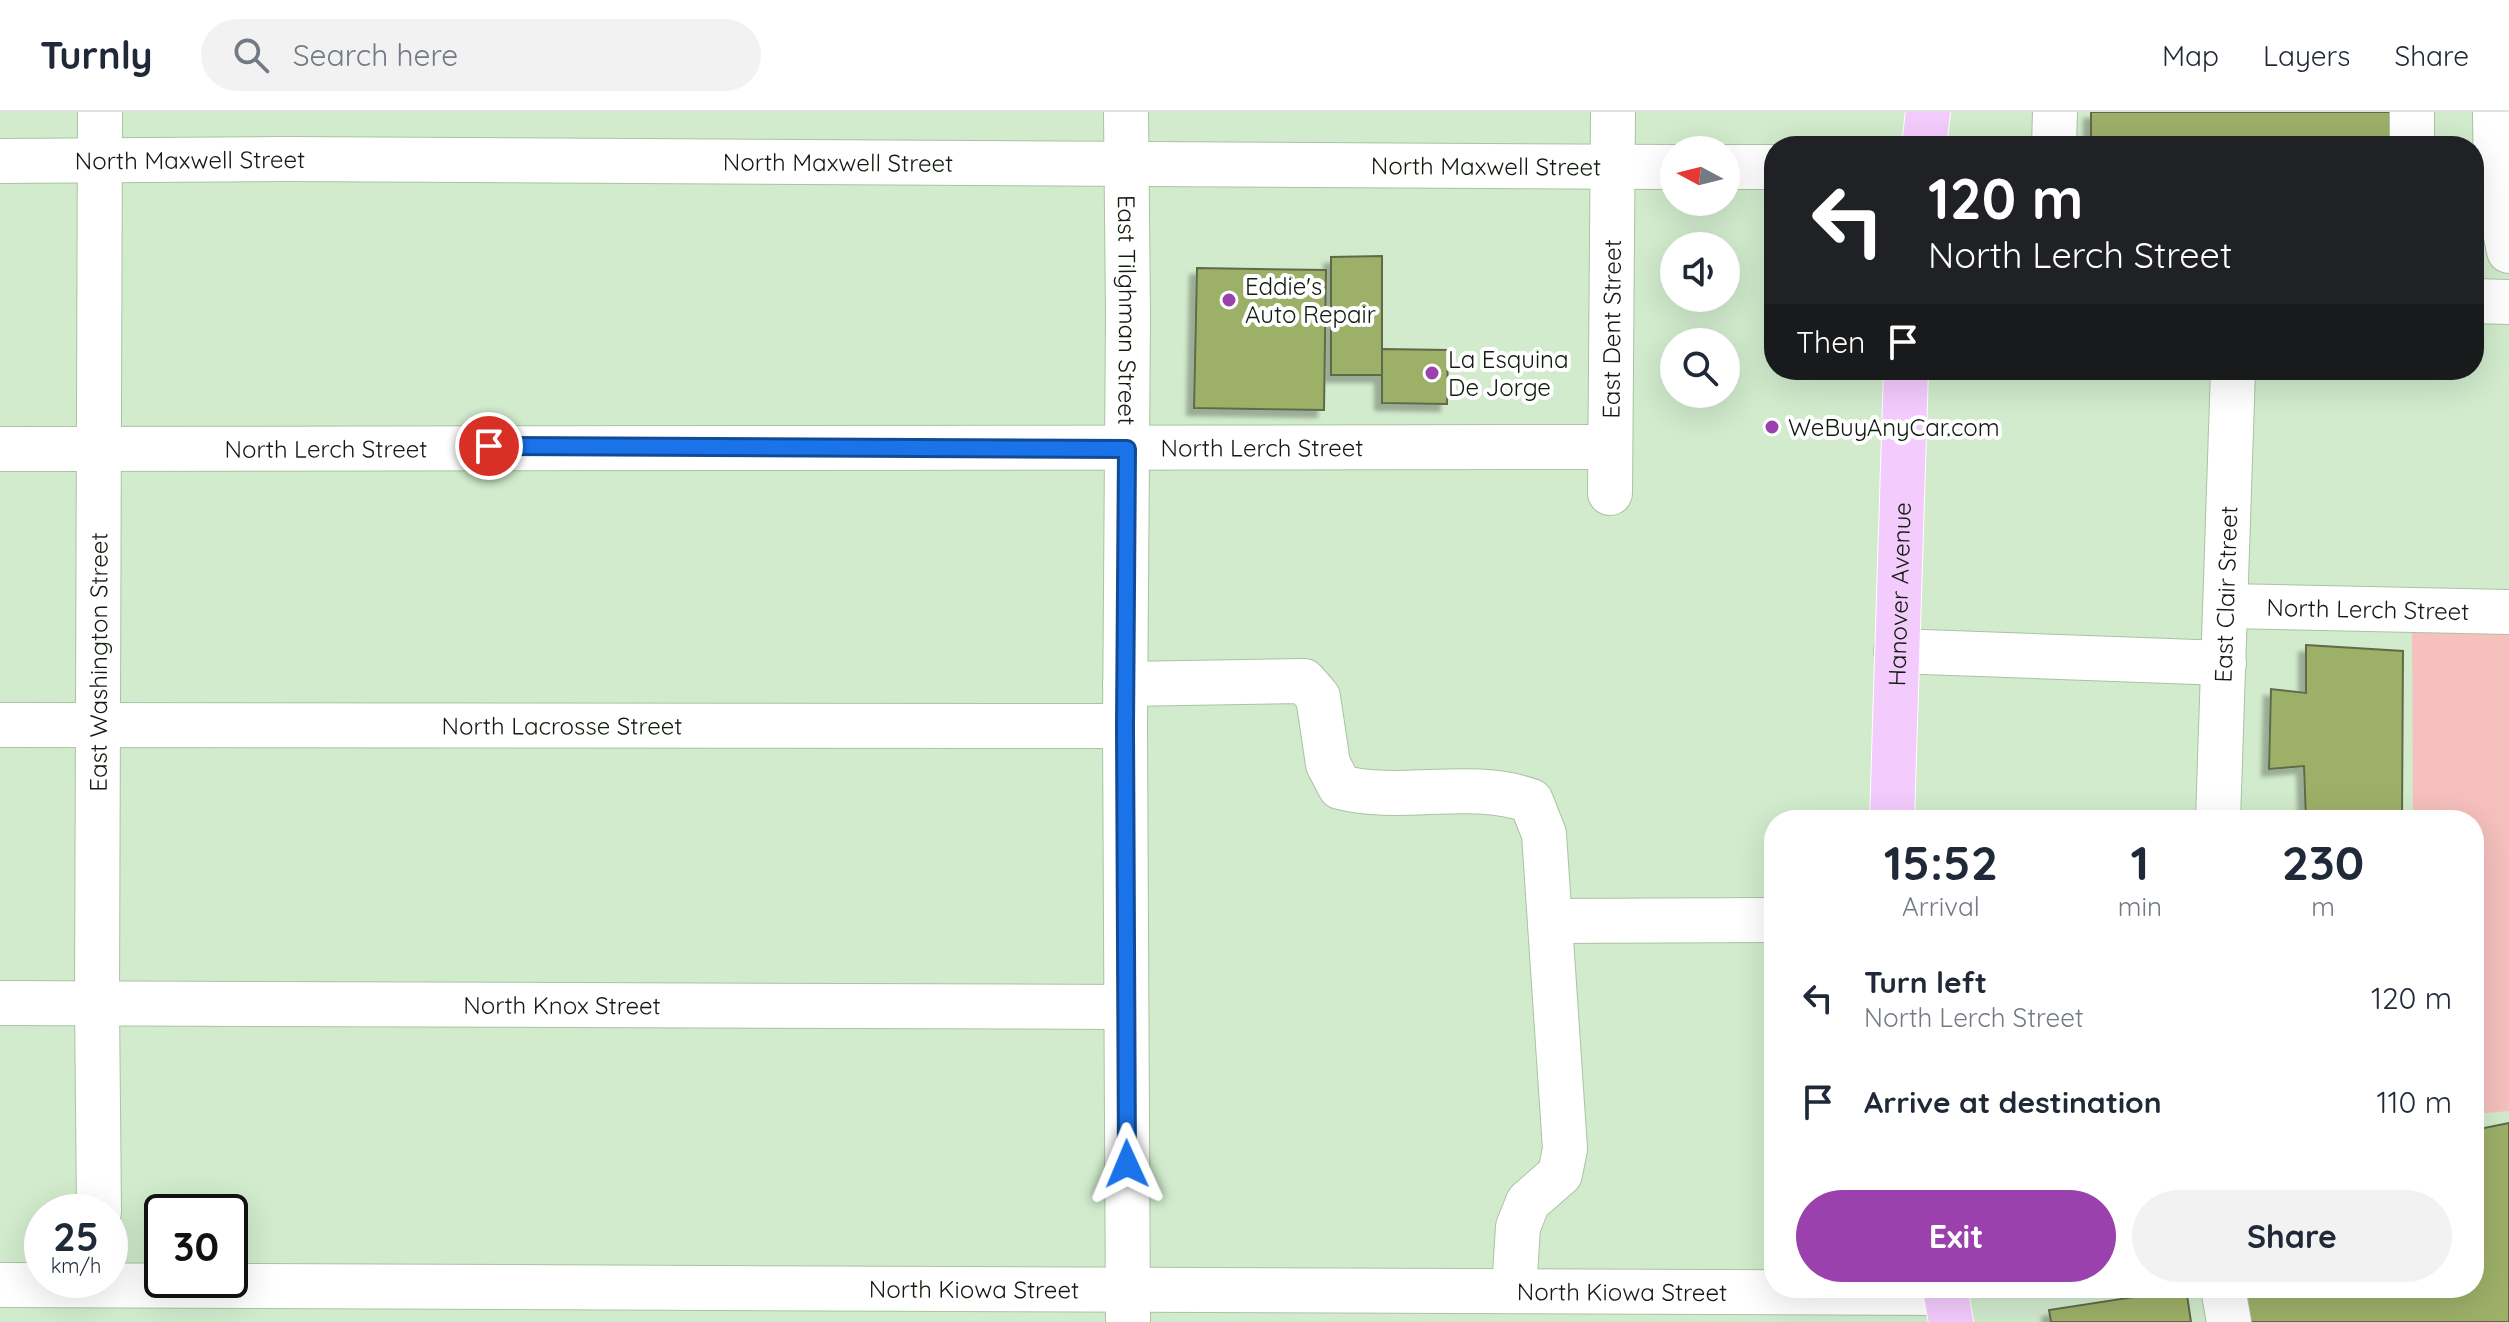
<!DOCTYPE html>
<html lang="en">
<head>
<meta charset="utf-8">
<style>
  :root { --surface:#fff; --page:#f2f2f3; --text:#1f2937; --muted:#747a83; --line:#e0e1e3; --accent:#9a41ad }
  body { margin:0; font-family:Quicksand,sans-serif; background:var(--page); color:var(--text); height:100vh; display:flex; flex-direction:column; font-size:30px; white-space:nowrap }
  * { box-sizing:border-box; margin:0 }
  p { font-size:26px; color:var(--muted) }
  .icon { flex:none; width:44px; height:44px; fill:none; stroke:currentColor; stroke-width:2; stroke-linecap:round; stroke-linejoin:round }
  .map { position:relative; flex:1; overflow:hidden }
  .side { position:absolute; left:1764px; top:698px; width:720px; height:488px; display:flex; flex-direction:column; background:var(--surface); border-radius:32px; box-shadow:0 8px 32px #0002 }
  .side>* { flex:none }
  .hud { position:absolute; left:1764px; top:24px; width:720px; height:244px; border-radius:32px; box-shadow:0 8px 32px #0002; background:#202124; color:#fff; overflow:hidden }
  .needle { width:52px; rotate:277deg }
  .controls { position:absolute; left:1660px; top:24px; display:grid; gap:16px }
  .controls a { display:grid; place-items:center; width:80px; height:80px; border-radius:50%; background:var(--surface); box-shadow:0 8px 32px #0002; font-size:40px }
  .speed { position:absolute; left:24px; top:1082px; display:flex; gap:16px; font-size:40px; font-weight:700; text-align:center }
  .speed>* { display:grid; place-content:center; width:104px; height:104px; border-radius:50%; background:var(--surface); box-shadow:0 8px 32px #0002; line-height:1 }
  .speed small { font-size:20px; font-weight:400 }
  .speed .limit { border:4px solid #111; border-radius:12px; background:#fff; color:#111 }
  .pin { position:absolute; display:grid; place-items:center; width:68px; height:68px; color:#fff; margin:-34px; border:4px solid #fff; border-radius:50%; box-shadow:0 2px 8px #0007 }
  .me { position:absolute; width:88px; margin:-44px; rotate:359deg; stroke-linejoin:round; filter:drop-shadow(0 0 6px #0008) }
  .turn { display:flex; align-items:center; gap:28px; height:168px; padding:0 32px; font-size:36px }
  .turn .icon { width:104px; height:104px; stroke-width:2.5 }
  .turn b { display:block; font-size:56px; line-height:68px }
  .then { display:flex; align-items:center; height:76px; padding:0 32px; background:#0003; gap:16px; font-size:30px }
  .eta { display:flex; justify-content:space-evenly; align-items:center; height:136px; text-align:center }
  .eta b { font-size:48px; font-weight:800; line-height:56px }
  .button { display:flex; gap:16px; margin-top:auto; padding:16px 32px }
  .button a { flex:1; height:92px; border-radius:48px; background:var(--accent); color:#fff; font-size:32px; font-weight:800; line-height:92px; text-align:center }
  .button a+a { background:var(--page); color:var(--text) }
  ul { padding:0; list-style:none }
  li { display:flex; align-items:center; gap:24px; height:104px; padding:0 32px }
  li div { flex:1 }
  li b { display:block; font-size:30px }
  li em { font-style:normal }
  header { display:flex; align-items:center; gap:48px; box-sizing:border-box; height:112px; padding:0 40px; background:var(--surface); border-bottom:2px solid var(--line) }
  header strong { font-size:38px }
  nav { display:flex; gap:44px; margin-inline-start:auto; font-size:28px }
  .search { width:560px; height:72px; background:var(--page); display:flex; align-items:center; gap:20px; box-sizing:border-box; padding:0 28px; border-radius:44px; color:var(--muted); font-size:30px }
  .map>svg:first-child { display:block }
  .garden { fill:#f5c0be }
  .building { fill:#9db067; stroke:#616a4a; stroke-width:2; filter:url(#shadow) }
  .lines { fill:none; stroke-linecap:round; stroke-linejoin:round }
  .minor-casing { stroke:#aac3a4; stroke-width:46 }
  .major-casing { stroke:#fff; stroke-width:46 }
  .minor { stroke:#fff; stroke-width:44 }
  .major { stroke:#f4cbfd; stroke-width:44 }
  .route-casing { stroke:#114b97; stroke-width:20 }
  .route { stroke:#1a73e8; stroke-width:14 }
  .poi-dot { fill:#9a41ad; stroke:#fff; stroke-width:3 }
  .labels { text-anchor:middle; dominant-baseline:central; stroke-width:8; stroke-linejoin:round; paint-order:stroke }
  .street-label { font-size:24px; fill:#121b10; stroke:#fff }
  .poi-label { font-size:24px; fill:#121b10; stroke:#fff; text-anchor:start }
</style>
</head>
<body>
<header>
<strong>Turnly</strong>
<div class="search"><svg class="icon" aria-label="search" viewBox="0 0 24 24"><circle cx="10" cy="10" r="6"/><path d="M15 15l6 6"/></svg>Search here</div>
<nav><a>Map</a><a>Layers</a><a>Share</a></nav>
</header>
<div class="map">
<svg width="2509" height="1210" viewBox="0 0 2509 1210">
  <defs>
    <filter id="shadow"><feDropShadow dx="-7" dy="7" stdDeviation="2" flood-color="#0004"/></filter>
  </defs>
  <rect width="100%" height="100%" fill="#d1ebcc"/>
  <polygon class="garden" points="2412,515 2509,517 2509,999 2474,1002 2474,708 2413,708"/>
  <g class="building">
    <polygon points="2091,0 2396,0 2396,19 2385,34 2091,34"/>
    <polygon points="1382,144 1382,263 1331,263 1331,145"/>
    <polygon points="1197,156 1326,158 1324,298 1194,296"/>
    <polygon points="1382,237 1448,238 1447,292 1382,291"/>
    <polygon points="2306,533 2403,539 2402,708 2306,708 2304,654 2269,657 2271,577 2306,581"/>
    <polygon points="2509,1011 2509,1210 2249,1210 2243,1176 2474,1176 2474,1018"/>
    <polygon points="2140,1176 2186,1176 2191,1210 2051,1210 2049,1198 2141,1184"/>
  </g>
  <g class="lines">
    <defs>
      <g id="minor">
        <path id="s1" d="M 1126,0 L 1128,203 L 1125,614 L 1128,1210"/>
        <polyline points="2495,0 2496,74 2509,75"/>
        <polyline points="2054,34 2055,0"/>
        <polyline points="2412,34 2412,0"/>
        <path id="s2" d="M 0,49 L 285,47 L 1674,55"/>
        <polyline points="1726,55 1774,55"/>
        <polyline points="2496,74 2509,139"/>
        <polyline points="2474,189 2509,190"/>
        <path id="s3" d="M 0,337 L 1610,335"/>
        <path id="s4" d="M 1610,381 L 1613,0"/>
        <path id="s5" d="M 2226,494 L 2509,500"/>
        <polyline points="1896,539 2224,551"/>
        <path d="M 1125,572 L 1304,569 L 1318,585 L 1328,652 L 1340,675 C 1402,691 1469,667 1531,689 L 1544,722 L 1565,1037 L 1560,1062 L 1528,1090 L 1518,1115 L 1514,1179"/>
        <path id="s6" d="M 0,613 L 1125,614"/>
        <path id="s7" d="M 2218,708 L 2233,258"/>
        <polyline points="1550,809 1774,808"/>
        <path id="s8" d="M 0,891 L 1126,895"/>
        <path id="s9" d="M 99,1100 L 97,891 L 100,0"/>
        <path id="s10" d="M 0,1173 L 1946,1181"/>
        <polyline points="2223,1176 2229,1210"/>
      </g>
      <g id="major">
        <polyline points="1924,34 1928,0"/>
        <path id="s11" d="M 1892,708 L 1906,258"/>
        <polyline points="1945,1176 1951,1210"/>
      </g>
    </defs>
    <use href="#minor" class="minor-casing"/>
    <use href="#major" class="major-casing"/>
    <use href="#minor" class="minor"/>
    <use href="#major" class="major"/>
  </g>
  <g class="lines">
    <defs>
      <polyline id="route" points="489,334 1127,337 1125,614 1127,1052"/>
    </defs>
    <use href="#route" class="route-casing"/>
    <use href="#route" class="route"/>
  </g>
  <g class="poi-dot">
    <circle cx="1229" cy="188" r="8"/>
    <circle cx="1432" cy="261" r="8"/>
    <circle cx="1772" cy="315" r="8"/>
  </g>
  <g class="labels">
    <g class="street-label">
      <text stroke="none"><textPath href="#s2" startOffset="190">North Maxwell Street</textPath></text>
      <text stroke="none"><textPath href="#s2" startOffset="838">North Maxwell Street</textPath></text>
      <text stroke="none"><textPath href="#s2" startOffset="1486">North Maxwell Street</textPath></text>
      <text stroke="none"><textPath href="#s1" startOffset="198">East Tilghman Street</textPath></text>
      <text stroke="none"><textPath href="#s4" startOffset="164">East Dent Street</textPath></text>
      <text stroke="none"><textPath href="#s3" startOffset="326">North Lerch Street</textPath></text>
      <text stroke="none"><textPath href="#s3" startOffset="1262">North Lerch Street</textPath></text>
      <text stroke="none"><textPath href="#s11" startOffset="226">Hanover Avenue</textPath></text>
      <text stroke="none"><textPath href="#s7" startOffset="226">East Clair Street</textPath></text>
      <text stroke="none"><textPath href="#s5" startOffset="142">North Lerch Street</textPath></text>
      <text stroke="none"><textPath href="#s9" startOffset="550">East Washington Street</textPath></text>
      <text stroke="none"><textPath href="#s6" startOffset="562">North Lacrosse Street</textPath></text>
      <text stroke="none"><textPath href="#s8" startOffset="562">North Knox Street</textPath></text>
      <text stroke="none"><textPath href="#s10" startOffset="974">North Kiowa Street</textPath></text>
      <text stroke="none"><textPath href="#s10" startOffset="1622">North Kiowa Street</textPath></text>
    </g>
    <g class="poi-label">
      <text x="1245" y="174">Eddie's<tspan x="1245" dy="28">Auto Repair</tspan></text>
      <text x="1448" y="247">La Esquina<tspan x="1448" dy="28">De Jorge</tspan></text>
      <text x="1788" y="315">WeBuyAnyCar.com</text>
    </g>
  </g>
</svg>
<div class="controls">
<a><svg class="needle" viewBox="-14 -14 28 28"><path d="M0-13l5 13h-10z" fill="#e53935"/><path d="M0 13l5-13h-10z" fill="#747a83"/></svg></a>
<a><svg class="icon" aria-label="sound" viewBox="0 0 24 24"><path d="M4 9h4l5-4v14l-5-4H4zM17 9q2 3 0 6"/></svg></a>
<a><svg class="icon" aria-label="search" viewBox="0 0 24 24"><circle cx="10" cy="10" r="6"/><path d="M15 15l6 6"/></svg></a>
</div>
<div class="speed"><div>25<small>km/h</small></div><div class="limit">30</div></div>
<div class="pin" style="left:489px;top:334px;background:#d93025"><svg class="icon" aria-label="arrive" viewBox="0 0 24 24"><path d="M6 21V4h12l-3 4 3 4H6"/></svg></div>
<svg class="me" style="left:1127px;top:1052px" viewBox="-20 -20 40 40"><path d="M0-17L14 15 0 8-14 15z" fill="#1a73e8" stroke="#fff" stroke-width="4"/></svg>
<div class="hud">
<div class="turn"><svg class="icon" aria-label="left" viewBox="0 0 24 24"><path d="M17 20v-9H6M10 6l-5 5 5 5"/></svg><div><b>120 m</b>North Lerch Street</div></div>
<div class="then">Then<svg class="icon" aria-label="arrive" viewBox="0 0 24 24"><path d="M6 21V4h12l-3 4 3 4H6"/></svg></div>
</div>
<section class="side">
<div class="eta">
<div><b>15:52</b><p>Arrival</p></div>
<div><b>1</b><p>min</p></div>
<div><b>230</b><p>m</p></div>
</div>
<ul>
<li><svg class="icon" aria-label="left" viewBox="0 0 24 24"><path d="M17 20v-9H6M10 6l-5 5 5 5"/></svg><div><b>Turn left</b><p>North Lerch Street</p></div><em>120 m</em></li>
<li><svg class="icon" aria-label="arrive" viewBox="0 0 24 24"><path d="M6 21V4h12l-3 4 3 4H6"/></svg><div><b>Arrive at destination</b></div><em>110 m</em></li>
</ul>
<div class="button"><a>Exit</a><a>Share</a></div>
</section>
</div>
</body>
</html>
